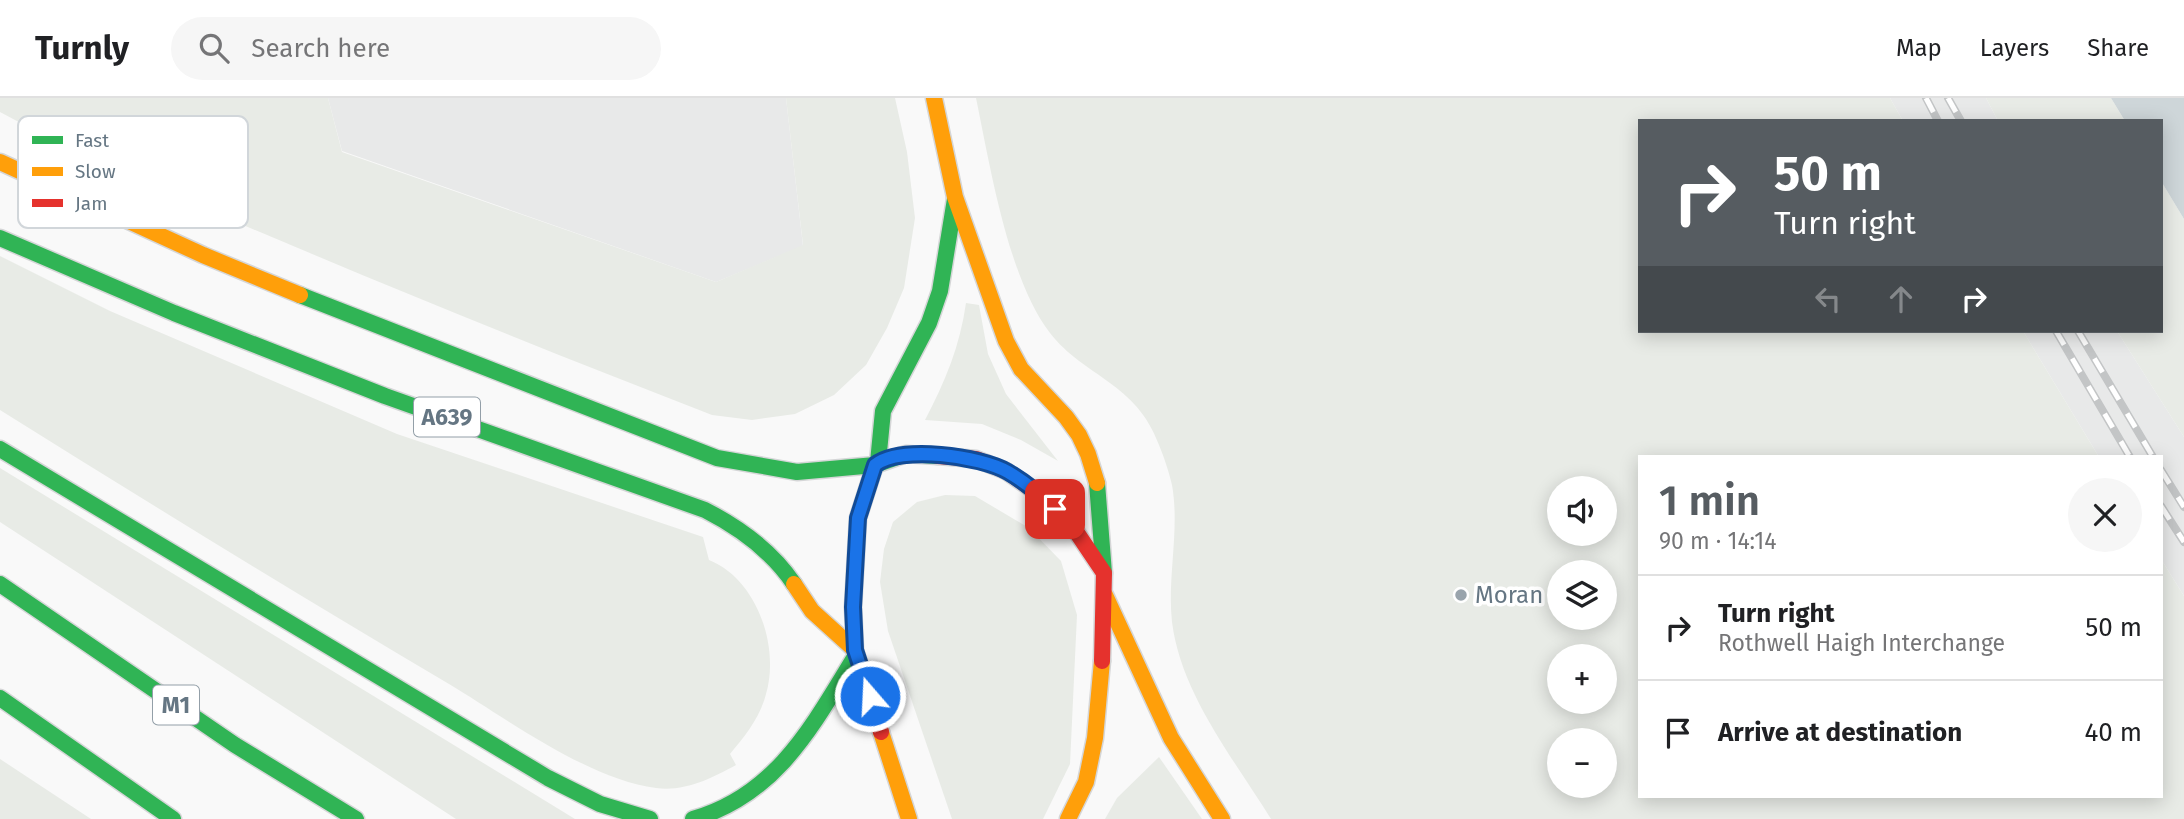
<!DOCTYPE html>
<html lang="en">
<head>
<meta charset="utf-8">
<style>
  :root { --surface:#fff; --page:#f6f6f6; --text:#202124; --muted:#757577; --line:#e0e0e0; --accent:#565c61 }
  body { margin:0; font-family:"Fira Sans",sans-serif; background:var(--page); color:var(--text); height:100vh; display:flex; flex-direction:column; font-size:26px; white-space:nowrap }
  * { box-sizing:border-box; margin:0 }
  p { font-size:23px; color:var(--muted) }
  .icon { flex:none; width:38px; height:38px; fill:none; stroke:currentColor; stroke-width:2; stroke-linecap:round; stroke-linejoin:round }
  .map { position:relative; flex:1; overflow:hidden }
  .side { position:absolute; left:1638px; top:357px; width:525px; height:343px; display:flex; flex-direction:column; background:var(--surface); border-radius:0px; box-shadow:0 4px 18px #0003 }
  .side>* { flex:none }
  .hud { position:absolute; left:1638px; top:21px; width:525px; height:214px; border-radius:0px; box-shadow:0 4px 18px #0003; background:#565c61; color:#fff; overflow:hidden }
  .fabs { position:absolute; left:1547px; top:378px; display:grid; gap:14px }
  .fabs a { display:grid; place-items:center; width:70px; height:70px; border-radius:50%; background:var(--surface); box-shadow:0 4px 18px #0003; font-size:35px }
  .pin { position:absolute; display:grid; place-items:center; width:60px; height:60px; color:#fff; margin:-30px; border-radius:14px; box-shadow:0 4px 10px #0006 }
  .me { position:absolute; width:77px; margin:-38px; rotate:341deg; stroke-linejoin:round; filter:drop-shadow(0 0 5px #0008) }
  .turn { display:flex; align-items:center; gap:24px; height:147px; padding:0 21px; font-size:32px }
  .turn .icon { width:91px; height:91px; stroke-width:2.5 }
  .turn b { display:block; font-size:49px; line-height:60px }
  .lanes { display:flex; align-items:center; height:66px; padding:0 21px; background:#0003; justify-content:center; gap:35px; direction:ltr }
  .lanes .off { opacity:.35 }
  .round { display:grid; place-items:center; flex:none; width:74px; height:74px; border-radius:37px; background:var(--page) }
  .summary { display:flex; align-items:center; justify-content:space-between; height:119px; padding:0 21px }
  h1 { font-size:42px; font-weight:600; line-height:52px; color:var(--accent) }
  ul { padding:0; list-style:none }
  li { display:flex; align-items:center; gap:21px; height:105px; padding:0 21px; border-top:2px solid var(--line) }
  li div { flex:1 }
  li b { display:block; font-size:26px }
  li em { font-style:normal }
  header { display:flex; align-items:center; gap:42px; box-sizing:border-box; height:98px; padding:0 35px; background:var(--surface); border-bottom:2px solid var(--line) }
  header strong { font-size:33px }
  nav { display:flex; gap:38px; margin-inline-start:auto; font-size:24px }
  .search { width:490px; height:63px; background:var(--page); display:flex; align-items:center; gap:18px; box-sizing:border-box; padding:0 24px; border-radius:38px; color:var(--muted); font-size:26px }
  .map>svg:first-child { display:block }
  .built { fill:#e8e9e9 }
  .green { fill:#e8ebe6; fill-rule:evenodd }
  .water { fill:#ced6d9 }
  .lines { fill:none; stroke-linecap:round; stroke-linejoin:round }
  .fast-casing { stroke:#d5d6d7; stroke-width:19 }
  .slow-casing { stroke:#d5d6d7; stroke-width:19 }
  .jam-casing { stroke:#d5d6d7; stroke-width:19 }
  .fast { stroke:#30b455; stroke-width:16 }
  .slow { stroke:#ff9f0a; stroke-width:16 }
  .jam { stroke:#e5322d; stroke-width:16 }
  .rail-casing { stroke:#c3c5c6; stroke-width:8 }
  .rail { stroke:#fff; stroke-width:5; stroke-dasharray:16; stroke-linecap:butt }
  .route-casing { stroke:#114b97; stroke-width:18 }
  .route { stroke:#1a73e8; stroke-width:12 }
  .poi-dot { fill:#99a4ac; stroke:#fff; stroke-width:2.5 }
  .labels { text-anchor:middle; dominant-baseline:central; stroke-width:7; stroke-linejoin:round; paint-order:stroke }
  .shield { fill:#fff; stroke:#939fa8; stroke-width:2 }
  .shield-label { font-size:23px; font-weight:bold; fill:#657683 }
  .poi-label { font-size:24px; fill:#657683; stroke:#fff; text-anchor:start }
  .key { fill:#fff; stroke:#d1d6da; stroke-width:2 }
  .key-label { font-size:19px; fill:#657683 }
</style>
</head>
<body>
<header>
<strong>Turnly</strong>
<div class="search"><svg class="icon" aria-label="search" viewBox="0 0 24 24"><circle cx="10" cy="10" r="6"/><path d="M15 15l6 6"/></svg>Search here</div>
<nav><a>Map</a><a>Layers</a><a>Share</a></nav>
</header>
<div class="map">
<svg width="2184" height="721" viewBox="0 0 2184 721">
  <rect width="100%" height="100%" fill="#f9f9f9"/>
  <g class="built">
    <polygon points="328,0 786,0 803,148 716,184 342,53"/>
    <polygon points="1890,0 1986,0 1998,23 1903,23"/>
    <polygon points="2023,233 2117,233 2184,339 2184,498 2161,461 2161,359 2099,359"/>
  </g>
  <g class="green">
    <path d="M 0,0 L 328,0 L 342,54 L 716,184 L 803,147 L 786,0 L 895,0 L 907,54 L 915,120 L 904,190 L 887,230 L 866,267 L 834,297 L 795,316 L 752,322 L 712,317 C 567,261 423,203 279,142 C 185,103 89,63 0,14 Z"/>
    <path d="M 976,0 L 1890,0 L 1903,23 L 1640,23 L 1640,233 L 2023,233 L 2099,359 L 1640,359 L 1640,698 L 2161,698 L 2161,461 L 2184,498 L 2184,721 L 1271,721 C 1234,661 1181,596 1172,524 C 1167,479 1180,432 1172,387 C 1169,374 1164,359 1159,347 C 1136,284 1084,279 1050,235 C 1008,181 990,67 976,0 ZM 1559,390 L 1605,390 L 1605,436 L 1559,436 ZM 1559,474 L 1605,474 L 1605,520 L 1559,520 ZM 1559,558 L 1605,558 L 1605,604 L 1559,604 ZM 1559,642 L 1605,642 L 1605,688 L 1559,688 Z"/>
    <polygon points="1986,0 2111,0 2125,23 1998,23"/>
    <polygon points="2161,83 2184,121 2184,339 2117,233 2161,233"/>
    <path d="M 0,158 L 110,213 L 397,336 L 703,439 L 709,462 C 757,481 780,549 766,596 C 760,620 745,638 730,656 L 736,667 C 712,680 685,694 656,690 C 590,682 507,621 449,586 C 298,497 149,405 0,312 Z"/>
    <path d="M 966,205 L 979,207 L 988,256 L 1006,296 L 1058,363 L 1021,342 L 982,326 L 925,322 C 945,284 960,248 966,205 Z"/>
    <polygon points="0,370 575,721 456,721 0,424"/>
    <polygon points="945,397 975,398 1029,430 1061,463 1077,517 1070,666 1043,721 952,721 888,533 880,484 884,451 893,424 917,404"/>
    <polygon points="1159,659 1202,721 1105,721 1117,700"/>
    <polygon points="0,661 91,721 0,721"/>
  </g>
  <polygon class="water" points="2111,0 2184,0 2184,121 2161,83 2161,23 2125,23"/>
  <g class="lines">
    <defs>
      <g id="fast">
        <path d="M 0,140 L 174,215 L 385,298 L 705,412 C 740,430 772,453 794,486"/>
        <polyline points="300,197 717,360 797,374 875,367 906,356 938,358"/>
        <polyline points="0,351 548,680 600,706 650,721"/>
        <polyline points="878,364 883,313 929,225 940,193 955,101"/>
        <polyline points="1097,385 1104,475"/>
        <polyline points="0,486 235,647 356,721"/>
        <polyline points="0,600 173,721"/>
        <path d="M 693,721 C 777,697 813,627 856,557"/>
      </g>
      <g id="slow">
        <polyline points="934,0 955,99 1006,243 1021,271 1066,319 1079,337 1088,356 1097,385"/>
        <polyline points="0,64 203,157 300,197"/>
        <polyline points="794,486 812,513 855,552"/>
        <polyline points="1105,497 1171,640 1222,721"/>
        <polyline points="881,634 909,721"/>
        <polyline points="1068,721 1086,684 1095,640 1102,563"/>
      </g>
      <g id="jam">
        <polyline points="938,358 976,361 1006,373 1039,396 1071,426 1104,475 1102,563"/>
        <polyline points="875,367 858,420 853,509 855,552 881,634"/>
      </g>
    </defs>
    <use href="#fast" class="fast-casing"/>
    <use href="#slow" class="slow-casing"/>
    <use href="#jam" class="jam-casing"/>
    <use href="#fast" class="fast"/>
    <use href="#slow" class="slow"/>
    <use href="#jam" class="jam"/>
    <defs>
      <g id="rail">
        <polyline points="1926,0 1938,23"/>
        <polyline points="1948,0 1961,23"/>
        <polyline points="2056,233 2130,359"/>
        <polyline points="2078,233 2153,359"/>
        <polyline points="2161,372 2184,409"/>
        <polyline points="2161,408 2184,444"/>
      </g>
    </defs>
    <use href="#rail" class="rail-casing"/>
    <use href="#rail" class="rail"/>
  </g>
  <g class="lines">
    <defs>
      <path id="route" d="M 870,598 L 855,552 L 853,509 L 858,420 L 875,367 C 901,347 980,358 1008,374 C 1025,384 1041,397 1055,411"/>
    </defs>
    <use href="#route" class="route-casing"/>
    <use href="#route" class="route"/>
  </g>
  <circle class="poi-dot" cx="1461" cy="497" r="7"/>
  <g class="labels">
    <g class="shield">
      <rect x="414" y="299.5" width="66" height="39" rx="5"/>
      <rect x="153" y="587.5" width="46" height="39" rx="5"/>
    </g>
    <g class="shield-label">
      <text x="447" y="319">A639</text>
      <text x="176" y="607">M1</text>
    </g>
    <g class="poi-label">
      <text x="1475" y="497">Moran</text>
    </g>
  </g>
  <rect x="18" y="18" width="230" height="112" rx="10" class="key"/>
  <rect x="32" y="38" width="31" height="8" fill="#30b455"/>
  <rect x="32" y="69" width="31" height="9" fill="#ff9f0a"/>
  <rect x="32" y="101" width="31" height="8" fill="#e5322d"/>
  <g class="key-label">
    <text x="75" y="49">Fast</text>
    <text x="75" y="80">Slow</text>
    <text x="75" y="112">Jam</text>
  </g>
</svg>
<div class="fabs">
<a><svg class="icon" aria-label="sound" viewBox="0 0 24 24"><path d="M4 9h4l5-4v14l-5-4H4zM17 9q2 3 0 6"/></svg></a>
<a><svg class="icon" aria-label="layers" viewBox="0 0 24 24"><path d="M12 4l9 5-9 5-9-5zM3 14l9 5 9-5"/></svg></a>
<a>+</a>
<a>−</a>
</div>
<div class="pin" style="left:1055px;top:411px;background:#d93025"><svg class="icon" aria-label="arrive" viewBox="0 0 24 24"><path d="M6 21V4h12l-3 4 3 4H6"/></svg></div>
<svg class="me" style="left:870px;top:598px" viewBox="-20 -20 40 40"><circle r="17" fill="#1a73e8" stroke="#fff" stroke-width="3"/><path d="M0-11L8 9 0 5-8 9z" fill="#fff"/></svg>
<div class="hud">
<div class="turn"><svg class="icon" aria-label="right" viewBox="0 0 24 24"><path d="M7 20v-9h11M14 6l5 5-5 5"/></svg><div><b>50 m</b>Turn right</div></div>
<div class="lanes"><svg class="icon off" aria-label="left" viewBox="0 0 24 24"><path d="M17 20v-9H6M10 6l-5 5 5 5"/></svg><svg class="icon off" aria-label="ahead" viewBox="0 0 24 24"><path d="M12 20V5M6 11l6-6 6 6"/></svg><svg class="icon" aria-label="right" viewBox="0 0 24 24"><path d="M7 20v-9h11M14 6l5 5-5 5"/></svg></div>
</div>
<section class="side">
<div class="summary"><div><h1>1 min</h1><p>90 m · 14:14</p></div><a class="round"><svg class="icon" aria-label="close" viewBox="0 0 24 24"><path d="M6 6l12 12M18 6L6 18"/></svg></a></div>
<ul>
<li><svg class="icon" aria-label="right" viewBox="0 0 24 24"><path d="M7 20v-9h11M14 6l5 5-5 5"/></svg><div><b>Turn right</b><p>Rothwell Haigh Interchange</p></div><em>50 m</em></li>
<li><svg class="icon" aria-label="arrive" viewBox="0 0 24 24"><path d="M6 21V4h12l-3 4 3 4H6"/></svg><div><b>Arrive at destination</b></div><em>40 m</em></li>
</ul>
</section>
</div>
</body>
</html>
